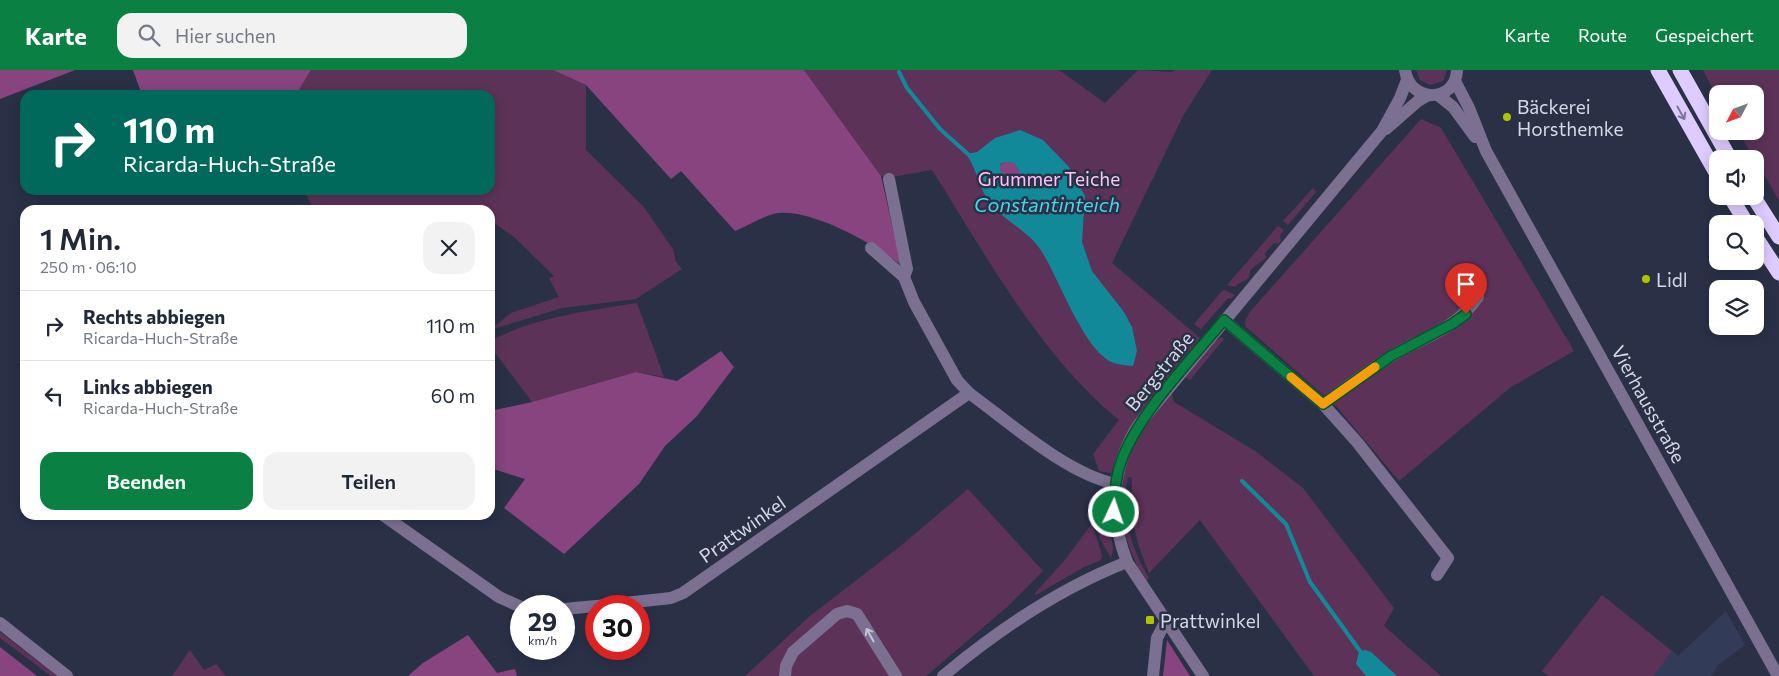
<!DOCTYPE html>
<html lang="de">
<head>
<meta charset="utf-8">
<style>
  :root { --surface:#fff; --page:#f2f2f3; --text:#1f2937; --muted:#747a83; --line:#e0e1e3; --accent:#0b8043 }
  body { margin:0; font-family:Commissioner,sans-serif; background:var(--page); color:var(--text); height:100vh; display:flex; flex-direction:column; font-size:19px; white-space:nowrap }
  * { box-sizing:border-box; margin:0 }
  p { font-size:16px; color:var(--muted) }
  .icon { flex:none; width:28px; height:28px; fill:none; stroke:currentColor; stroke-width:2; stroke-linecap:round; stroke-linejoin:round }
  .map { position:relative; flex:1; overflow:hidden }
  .panel { position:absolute; left:20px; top:135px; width:475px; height:315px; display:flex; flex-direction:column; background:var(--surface); border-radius:15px; box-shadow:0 2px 12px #0003 }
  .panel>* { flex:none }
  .hud { position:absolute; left:20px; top:20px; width:475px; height:105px; border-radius:15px; box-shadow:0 2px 12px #0003; background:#00695c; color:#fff; overflow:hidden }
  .needle { width:32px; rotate:229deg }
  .buttons { position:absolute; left:1709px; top:15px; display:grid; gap:10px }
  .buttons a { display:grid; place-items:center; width:55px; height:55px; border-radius:10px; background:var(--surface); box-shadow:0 2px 12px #0003; font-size:25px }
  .speed { position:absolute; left:510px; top:525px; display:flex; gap:10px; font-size:25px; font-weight:700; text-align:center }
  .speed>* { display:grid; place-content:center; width:65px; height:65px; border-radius:50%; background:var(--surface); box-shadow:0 2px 12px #0003; line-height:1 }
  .speed small { font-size:12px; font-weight:400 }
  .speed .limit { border:8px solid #d22; background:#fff; color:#111 }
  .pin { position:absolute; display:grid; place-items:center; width:42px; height:42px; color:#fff; margin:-51px -21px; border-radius:50% 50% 50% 0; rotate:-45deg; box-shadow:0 0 5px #0007 }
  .pin .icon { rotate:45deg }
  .me { position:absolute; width:55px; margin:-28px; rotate:3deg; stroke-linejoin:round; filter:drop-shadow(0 0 4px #0008) }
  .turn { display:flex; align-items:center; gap:18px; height:105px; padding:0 20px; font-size:22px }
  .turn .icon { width:65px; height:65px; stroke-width:2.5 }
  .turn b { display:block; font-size:35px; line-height:42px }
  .round { display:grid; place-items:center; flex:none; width:52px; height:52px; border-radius:15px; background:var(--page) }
  .headline { display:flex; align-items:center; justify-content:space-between; height:85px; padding:0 20px }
  h1 { font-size:30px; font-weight:600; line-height:38px }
  .button { display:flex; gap:10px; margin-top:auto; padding:10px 20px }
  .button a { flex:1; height:58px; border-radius:15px; background:var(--accent); color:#fff; font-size:20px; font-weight:600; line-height:58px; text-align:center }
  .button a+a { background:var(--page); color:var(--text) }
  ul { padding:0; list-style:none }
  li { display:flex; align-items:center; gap:15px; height:70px; padding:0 20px; border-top:1px solid var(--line) }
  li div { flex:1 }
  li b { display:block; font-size:19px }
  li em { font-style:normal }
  header { display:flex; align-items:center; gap:30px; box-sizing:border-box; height:70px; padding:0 25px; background:var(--accent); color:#fff }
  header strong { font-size:24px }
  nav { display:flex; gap:28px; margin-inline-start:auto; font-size:18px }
  .search { width:350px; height:45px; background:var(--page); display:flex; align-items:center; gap:12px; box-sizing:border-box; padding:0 18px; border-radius:15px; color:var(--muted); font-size:19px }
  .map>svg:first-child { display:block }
  .built { fill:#323b57 }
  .green { fill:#5d3258 }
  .forest { fill:#87447f }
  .water { fill:#128999; fill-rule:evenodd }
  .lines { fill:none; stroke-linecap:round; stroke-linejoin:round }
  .stream { stroke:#128999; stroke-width:4 }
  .minor { stroke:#7c7092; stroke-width:12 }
  .highway { stroke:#deccff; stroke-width:15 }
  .oneway { stroke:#7b779a }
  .oneway2 { stroke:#c2c4d6 }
  .route-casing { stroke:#07532c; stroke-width:12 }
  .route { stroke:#0b8043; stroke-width:9 }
  .slow { stroke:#f59e0b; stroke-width:9 }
  .poi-dot { fill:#b0c501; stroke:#2a3147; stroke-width:2 }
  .labels { text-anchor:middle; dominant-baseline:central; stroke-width:5; stroke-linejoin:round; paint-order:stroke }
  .poi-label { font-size:19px; fill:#d4d9e7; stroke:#2a3147; text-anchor:start }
  .park-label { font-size:19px; fill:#fec4f5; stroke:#2a3147 }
  .street-label { font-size:19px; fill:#d4d9e7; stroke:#2a3147 }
  .water-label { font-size:20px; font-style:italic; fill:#48d5ea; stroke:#2a3147 }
</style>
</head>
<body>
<header>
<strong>Karte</strong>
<div class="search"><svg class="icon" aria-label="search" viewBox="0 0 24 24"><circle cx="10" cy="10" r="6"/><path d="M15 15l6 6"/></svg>Hier suchen</div>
<nav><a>Karte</a><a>Route</a><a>Gespeichert</a></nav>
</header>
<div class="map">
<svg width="1779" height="606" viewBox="0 0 1779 606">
  <rect width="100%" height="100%" fill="#2a3147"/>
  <polygon class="built" points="1726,541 1745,575 1718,595 1711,606 1654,606 1672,581 1678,586"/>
  <g class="green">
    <polygon points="311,0 553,0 586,15 586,80 643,136 673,179 676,192 682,199 636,229 562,238 490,260 511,243 559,227 549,208 554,206 514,167 490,150 490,140 464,140 446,135 450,140 314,140 304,120 490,120 490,25 296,25"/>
    <path d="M 804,0 L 1059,0 L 1105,33 L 1138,0 L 1172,2 L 1174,0 L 1212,0 L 1183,46 L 1112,193 L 1200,268 L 1168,307 L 1174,332 L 1255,381 L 1303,418 L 1394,538 L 1384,556 L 1441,606 L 1314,606 L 1200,450 L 1149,503 C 1134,467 1130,448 1132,408 L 1128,407 C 1121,445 1130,476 1149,508 L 1146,511 C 1125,478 1118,445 1124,406 L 1099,401 L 1093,384 L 1119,350 C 1038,283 988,188 932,100 L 891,107 L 881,106 Z"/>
    <polygon points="1416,0 1447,0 1443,11 1430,15 1420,10"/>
    <polygon points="1703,0 1779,0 1779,130 1738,61 1755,61 1755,24 1718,24 1717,27"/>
    <polygon points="1421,49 1441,58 1574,281 1511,317 1399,411 1337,337 1246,257 1245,252 1249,243"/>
    <polygon points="1313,118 1316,122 1288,155 1283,151"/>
    <path d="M 1278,156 L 1284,160 L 1280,165 L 1281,171 L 1278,174 L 1274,173 L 1265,183 L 1266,188 L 1250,200 C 1250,213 1242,209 1235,217 L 1227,215 Z"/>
    <polygon points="1225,220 1235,225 1231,229 1228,228 1201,259 1194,254 1222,221"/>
    <path d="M 637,233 L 664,307 L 636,302 L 532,332 L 490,276 L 490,271 C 535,247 587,241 637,233 Z"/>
    <polygon points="1222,267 1224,269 1190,310 1186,307 1214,272"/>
    <polygon points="968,419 1043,501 1007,537 926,606 745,606 810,546 898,478"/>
    <polygon points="1106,426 1113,479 1111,488 1099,467"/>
    <polygon points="1091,455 1093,456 1102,485 1101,490 1082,498 1036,525 1035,523 1064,491"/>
    <polygon points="1602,525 1672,581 1654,606 1548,606 1542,601"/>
    <polygon points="0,562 57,606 51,606 0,568"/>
    <polygon points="190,580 204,600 216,594 226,606 172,606"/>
  </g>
  <g class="forest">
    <polygon points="0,0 75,0 0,29"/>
    <polygon points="133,0 311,0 296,25 142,25"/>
    <path d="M 553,0 L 804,0 L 881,106 L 901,195 C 875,174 812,139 778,143 C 764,145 748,156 735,161 L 681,101 L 671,109 L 586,15 Z"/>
    <path d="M 1005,92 L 1014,93 C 1019,100 1022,104 1018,112 L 1009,111 L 999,100 L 1000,95 Z"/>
    <polygon points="721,281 734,297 697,346 665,376 639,414 564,484 504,438 525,409 490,398 490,341 532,332 636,302 677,311"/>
    <polygon points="468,565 497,603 515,599 517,606 408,606 423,593"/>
    <polygon points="1167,570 1190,606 1163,606"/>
    <polygon points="0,577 37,606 0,606"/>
  </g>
  <g class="water">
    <path d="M 1020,60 L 1043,70 L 1069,97 L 1085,126 L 1082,172 L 1092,201 L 1124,242 L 1132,257 L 1137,281 L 1133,296 C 1127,295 1120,295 1114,293 C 1084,283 1058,205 1040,179 C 1027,159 1000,149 987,129 C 978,114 976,97 966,84 L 977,82 L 995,68 ZM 1005,92 L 1014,93 C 1019,100 1022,104 1018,112 L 1009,111 L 1000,100 L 1000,94 Z"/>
    <polygon points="1365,580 1371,582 1397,606 1366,606 1356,594 1359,582"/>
  </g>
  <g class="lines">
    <g class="stream">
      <polyline points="899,2 907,18 940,59 969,85"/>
      <polyline points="1242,411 1286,454 1310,512 1363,585"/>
    </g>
    <g class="minor">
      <path d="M 1405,0 C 1410,34 1456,33 1457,0"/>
      <polyline points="1455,11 1469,38 1486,81 1778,606"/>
      <polyline points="1438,25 1453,37 1475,67"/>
      <polyline points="1386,59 1418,31 1428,25"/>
      <polyline points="889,109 907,199 904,207"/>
      <path d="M 871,178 L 904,207 L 914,232 L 957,310 L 969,323 C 1010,353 1067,404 1116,414"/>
      <polyline points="1224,250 1323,334 1357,372 1448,488 1437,505"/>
      <path d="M 1323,334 C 1345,318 1367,302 1390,287 C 1424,266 1453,262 1478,227"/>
      <polyline points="383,445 499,527 521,537"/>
      <polyline points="597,536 671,528 683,523 969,323"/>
      <polyline points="564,539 596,536"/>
      <polyline points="0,553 67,606"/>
      <polyline points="785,606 786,596 793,582 837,544 847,541 857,544 896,606"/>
      <path d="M 943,606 C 999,559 1058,519 1127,492"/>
      <polyline points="1153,606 1157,568 1166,551"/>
      <path d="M 1203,606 L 1127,492 C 1109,445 1111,397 1139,354 L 1382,61 L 1400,28 L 1407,10"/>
    </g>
    <g class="highway">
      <polyline points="1658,0 1718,106"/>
      <polyline points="1680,0 1730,89"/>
      <polyline points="1730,126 1747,154"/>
      <polyline points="1753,126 1779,167"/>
      <polyline points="1755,166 1779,203"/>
    </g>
  </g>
  <defs><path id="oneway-shaft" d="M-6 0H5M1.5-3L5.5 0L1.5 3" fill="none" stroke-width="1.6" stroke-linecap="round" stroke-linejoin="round" transform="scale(1.25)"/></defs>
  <use class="oneway" href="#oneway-shaft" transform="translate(1681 43) rotate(61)"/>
  <use class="oneway2" href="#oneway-shaft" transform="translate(870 565) rotate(-119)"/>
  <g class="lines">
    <defs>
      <path id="route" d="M 1114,442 C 1115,425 1115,408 1121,392 C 1137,345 1191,290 1224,250 L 1323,334 L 1391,286 L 1452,254 L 1466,244"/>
    </defs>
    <use href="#route" class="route-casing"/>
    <use href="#route" class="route"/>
    <polyline class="slow" points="1291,307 1323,334 1375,297"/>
  </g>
  <g class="poi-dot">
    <circle cx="1507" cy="47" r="5"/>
    <circle cx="1646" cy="209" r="5"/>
    <rect x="1145" y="545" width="10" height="10" rx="2.5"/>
  </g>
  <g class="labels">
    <g class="poi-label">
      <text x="1517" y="36">Bäckerei<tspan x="1517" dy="22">Horsthemke</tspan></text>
      <text x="1656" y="209">Lidl</text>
      <text x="1160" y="550">Prattwinkel</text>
    </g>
    <g class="park-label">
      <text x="1049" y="108">Grummer Teiche</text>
    </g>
    <g class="street-label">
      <text transform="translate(1159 301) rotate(-51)">Bergstraße</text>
      <text transform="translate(1649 334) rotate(61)">Vierhausstraße</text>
      <text transform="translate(742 459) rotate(-35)">Prattwinkel</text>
    </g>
    <g class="water-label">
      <text x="1047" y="134">Constantinteich</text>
    </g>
  </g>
</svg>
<div class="buttons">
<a><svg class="needle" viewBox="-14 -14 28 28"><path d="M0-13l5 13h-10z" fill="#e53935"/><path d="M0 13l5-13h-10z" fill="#747a83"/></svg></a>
<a><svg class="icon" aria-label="sound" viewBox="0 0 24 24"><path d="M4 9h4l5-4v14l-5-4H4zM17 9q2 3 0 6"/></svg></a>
<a><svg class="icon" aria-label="search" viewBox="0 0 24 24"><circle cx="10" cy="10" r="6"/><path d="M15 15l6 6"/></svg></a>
<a><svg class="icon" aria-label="layers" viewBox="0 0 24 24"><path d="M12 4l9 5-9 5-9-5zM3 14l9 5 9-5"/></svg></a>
</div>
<div class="speed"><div>29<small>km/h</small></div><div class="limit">30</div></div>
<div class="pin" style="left:1466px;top:244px;background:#d93025"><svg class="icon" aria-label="arrive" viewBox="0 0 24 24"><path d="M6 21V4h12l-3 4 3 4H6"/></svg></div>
<svg class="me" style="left:1114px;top:442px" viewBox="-20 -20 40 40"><circle r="17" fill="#0b8043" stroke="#fff" stroke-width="3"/><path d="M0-11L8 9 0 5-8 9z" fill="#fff"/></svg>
<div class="hud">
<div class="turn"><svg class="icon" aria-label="right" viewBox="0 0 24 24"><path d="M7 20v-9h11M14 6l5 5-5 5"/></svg><div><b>110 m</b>Ricarda-Huch-Straße</div></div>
</div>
<section class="panel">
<div class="headline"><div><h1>1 Min.</h1><p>250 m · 06:10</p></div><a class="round"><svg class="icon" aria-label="close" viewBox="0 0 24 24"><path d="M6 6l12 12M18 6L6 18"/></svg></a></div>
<ul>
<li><svg class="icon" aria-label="right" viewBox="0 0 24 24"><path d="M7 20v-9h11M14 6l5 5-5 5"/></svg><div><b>Rechts abbiegen</b><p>Ricarda-Huch-Straße</p></div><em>110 m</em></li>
<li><svg class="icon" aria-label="left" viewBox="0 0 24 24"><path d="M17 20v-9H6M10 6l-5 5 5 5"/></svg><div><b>Links abbiegen</b><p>Ricarda-Huch-Straße</p></div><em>60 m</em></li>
</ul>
<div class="button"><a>Beenden</a><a>Teilen</a></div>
</section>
</div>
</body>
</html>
